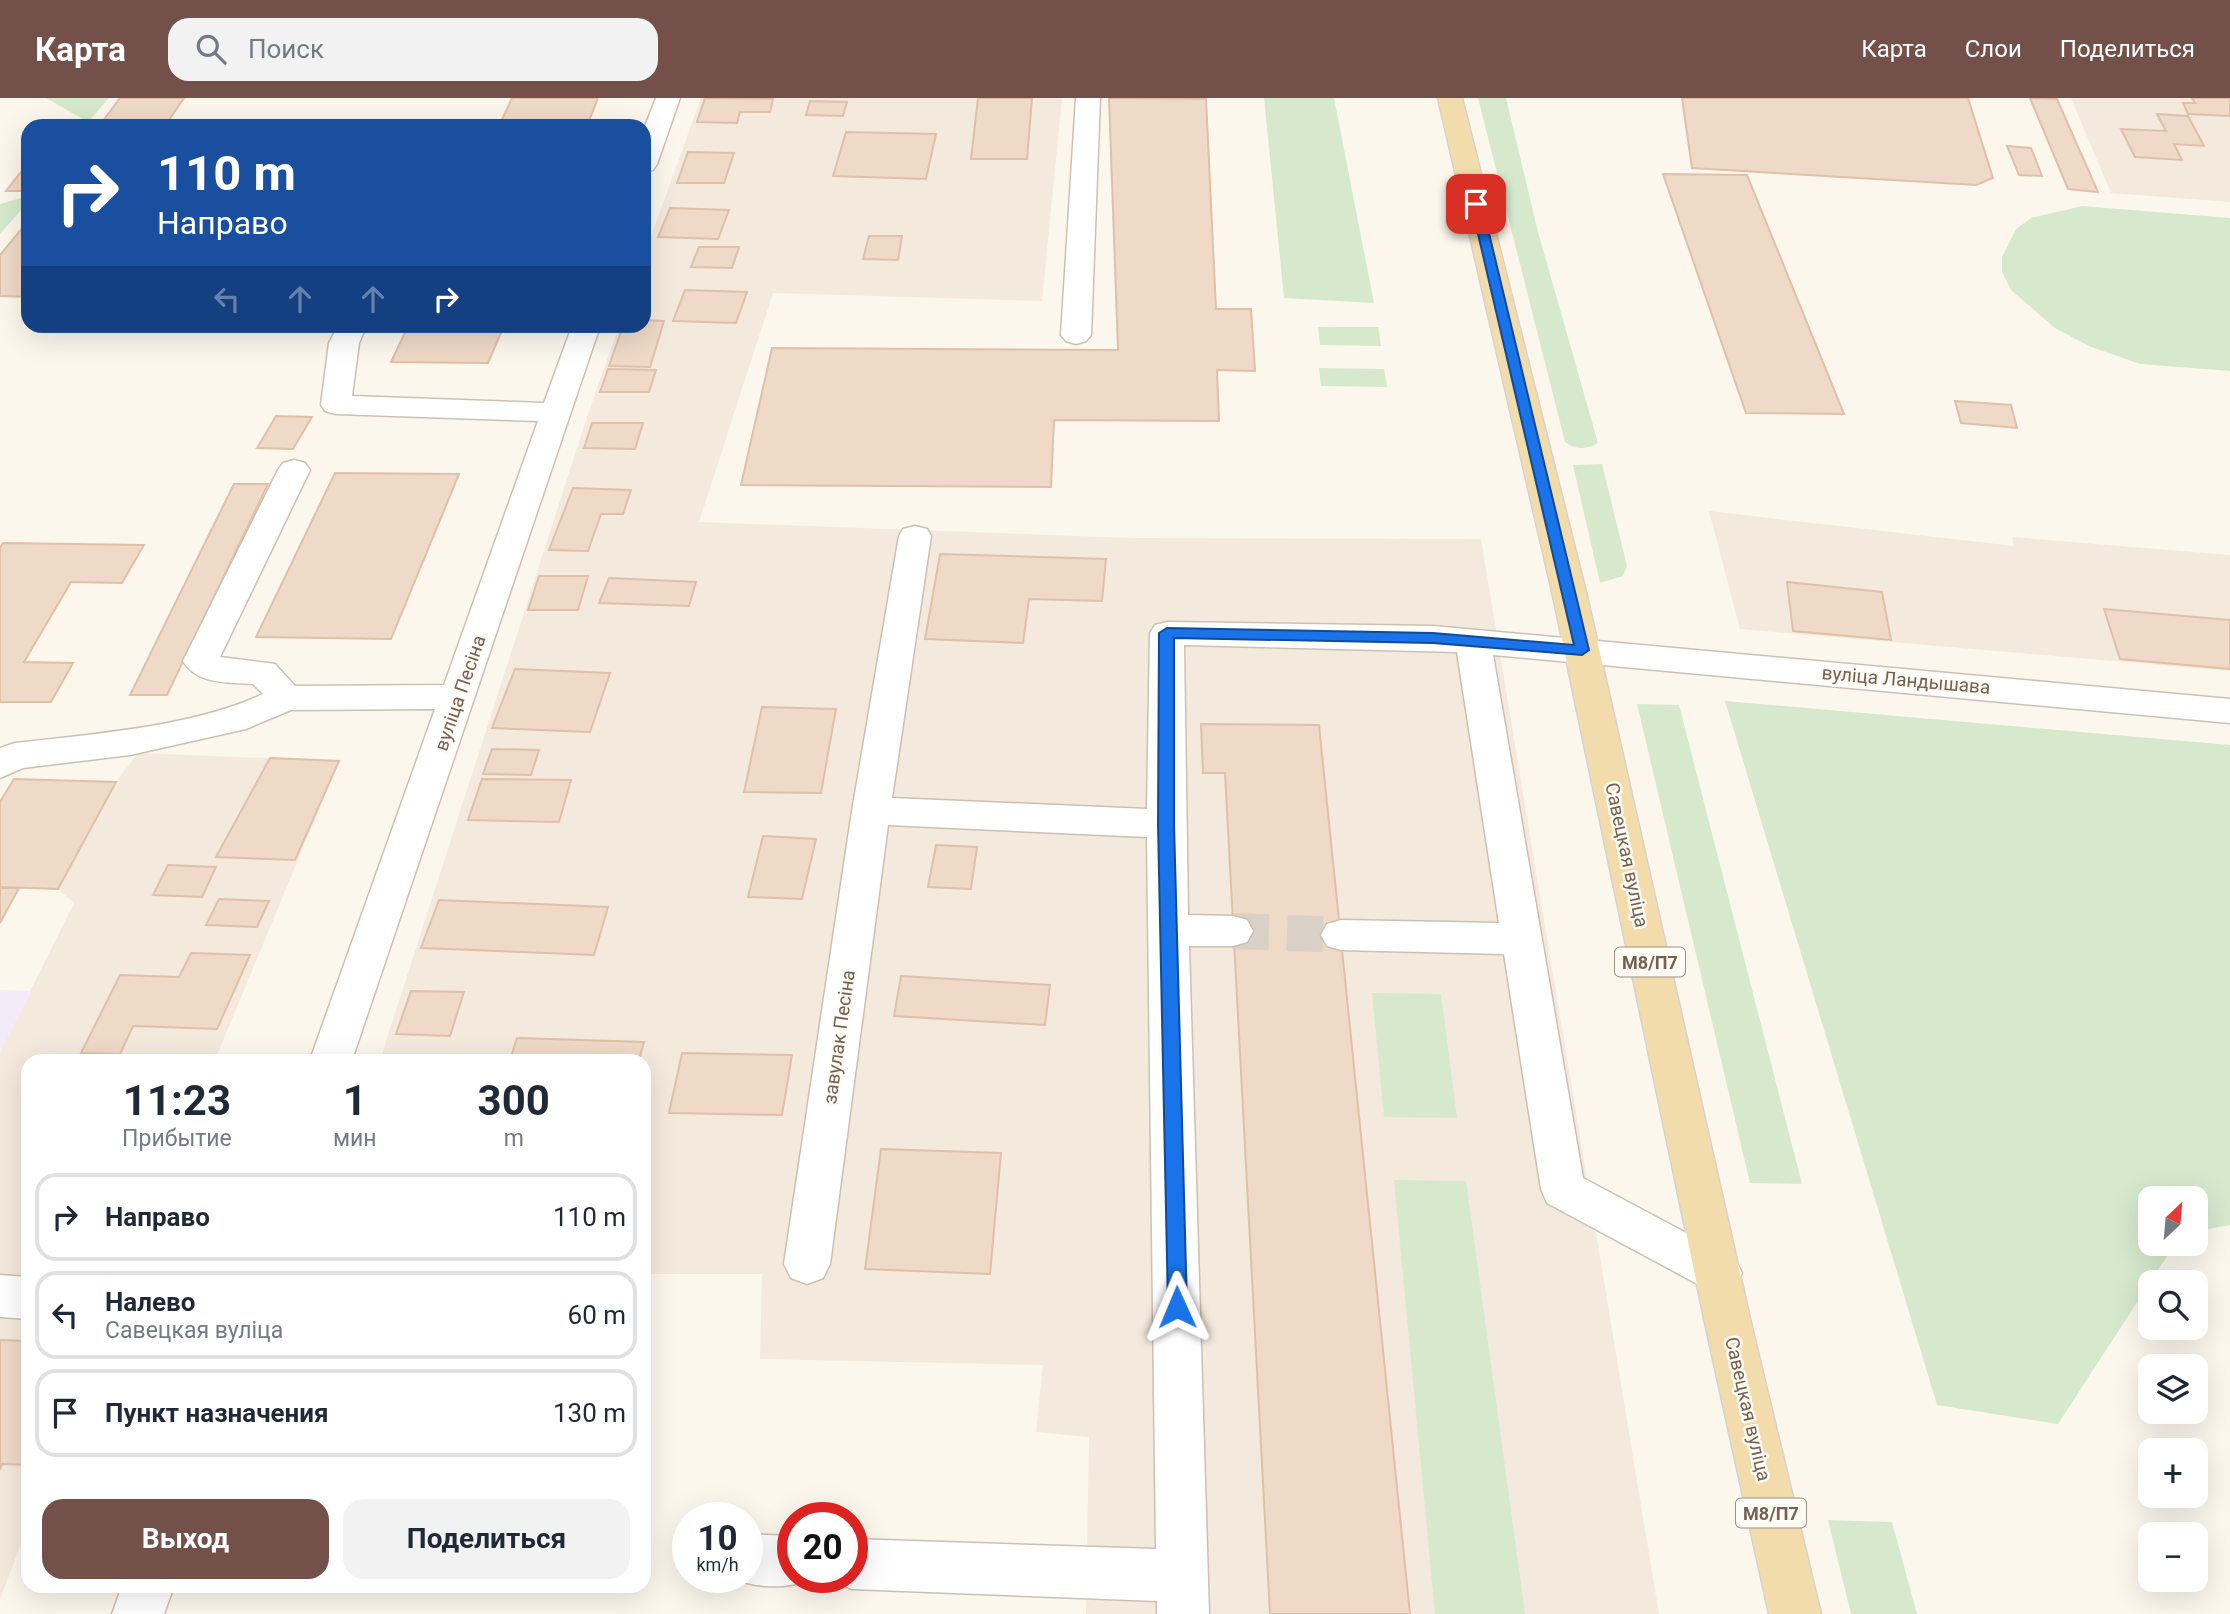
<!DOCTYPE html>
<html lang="ru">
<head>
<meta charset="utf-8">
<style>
  :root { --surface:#fff; --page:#f2f2f3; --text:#1f2937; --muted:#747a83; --line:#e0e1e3; --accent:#735049 }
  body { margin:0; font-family:Roboto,sans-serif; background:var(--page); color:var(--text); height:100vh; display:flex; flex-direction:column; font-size:26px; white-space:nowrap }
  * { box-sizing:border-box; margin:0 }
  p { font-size:23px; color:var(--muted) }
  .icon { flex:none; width:38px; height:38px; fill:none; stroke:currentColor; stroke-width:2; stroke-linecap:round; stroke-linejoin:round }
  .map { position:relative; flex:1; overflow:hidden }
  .drawer { position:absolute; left:21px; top:956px; width:630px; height:539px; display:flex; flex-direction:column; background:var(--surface); border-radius:21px; box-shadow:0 7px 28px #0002 }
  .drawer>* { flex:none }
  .top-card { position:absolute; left:21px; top:21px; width:630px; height:214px; border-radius:21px; box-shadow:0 7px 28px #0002; background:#1a4fa0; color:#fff; overflow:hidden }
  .needle { width:46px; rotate:26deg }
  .tools { position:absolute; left:2138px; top:1088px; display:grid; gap:14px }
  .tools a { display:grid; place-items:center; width:70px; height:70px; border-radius:14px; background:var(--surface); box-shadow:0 7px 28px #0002; font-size:35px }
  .speed { position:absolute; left:672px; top:1404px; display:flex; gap:14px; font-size:35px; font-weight:700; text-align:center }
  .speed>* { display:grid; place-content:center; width:91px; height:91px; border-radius:50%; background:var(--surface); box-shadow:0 7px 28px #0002; line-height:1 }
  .speed small { font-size:18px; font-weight:400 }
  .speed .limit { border:10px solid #d22; background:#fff; color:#111 }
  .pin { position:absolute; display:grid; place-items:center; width:60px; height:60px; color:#fff; margin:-30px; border-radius:14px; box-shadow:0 4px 10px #0006 }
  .me { position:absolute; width:77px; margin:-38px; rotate:359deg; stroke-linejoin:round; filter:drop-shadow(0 0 5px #0008) }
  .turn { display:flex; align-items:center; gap:24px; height:147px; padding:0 21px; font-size:32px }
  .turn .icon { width:91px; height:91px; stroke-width:2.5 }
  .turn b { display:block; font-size:49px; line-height:60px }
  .lanes { display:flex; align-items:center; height:66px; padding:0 21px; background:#0003; justify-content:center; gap:35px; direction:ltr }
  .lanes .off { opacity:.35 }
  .eta { display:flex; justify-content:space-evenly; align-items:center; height:119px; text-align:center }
  .eta b { font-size:42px; font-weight:700; line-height:49px }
  .primary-button { display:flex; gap:14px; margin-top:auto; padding:14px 21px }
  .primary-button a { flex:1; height:80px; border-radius:21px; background:var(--accent); color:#fff; font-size:28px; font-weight:700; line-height:80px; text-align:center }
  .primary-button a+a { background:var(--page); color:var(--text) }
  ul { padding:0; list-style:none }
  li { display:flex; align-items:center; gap:21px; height:88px; margin:0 14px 10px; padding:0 7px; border:4px solid var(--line); border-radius:21px }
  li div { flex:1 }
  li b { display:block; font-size:26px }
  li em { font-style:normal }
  header { display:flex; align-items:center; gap:42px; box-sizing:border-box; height:98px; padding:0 35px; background:var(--accent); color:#fff }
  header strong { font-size:33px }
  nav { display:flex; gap:38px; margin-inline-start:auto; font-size:24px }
  .search { width:490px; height:63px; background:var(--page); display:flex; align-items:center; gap:18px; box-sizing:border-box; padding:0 24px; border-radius:21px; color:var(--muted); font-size:26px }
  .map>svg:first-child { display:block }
  .residential { fill:#f3e9dc }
  .education { fill:#f4eaf8 }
  .green { fill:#d6e9cc }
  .building { fill:#efd9c7; stroke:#e0c0a9; stroke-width:2 }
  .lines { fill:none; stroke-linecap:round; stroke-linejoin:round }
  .minor-tunnel { stroke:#dad1c6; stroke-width:36; stroke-dasharray:36 18; stroke-linecap:butt }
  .minor-casing { stroke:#cdc0b3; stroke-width:3 }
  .major-casing { stroke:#d9d2ce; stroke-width:3 }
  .minor { fill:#fff; fill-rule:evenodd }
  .major { fill:#f3dcac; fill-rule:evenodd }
  .route { fill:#1a73e8; stroke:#114b97; stroke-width:2 }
  .labels { text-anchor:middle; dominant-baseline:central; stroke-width:5; stroke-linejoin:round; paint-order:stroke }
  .shield { fill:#fefaf4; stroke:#9f8e82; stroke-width:2 }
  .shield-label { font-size:18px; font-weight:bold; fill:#766051 }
  .street-label { font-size:19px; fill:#766051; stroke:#fefaf4 }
</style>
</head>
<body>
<header>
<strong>Карта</strong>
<div class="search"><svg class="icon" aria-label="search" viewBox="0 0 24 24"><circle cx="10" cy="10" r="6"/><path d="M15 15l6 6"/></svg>Поиск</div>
<nav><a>Карта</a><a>Слои</a><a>Поделиться</a></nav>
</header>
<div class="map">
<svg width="2230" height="1516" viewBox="0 0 2230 1516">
  <rect width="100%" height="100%" fill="#fbf7ed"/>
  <g class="residential">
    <polygon points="701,0 1062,0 1042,203 773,195 699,424 1133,440 1481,441 1659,1516 1086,1516 1089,1339 1036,1334 1043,1267 760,1261 762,1176 644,1176 644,962 380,962 587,319 619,228 644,228 644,158"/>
    <polygon points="2071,0 2230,0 2230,104 2111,95"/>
    <polygon points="1709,413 2014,448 2012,439 2230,457 2230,573 1740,531"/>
    <polygon points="138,655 339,663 215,962 28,962 28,1428 0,1501 0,954 74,805 58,791 116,684"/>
  </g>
  <polygon class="education" points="0,892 32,893 0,954"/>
  <g class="green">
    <polygon points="46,0 109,0 88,24"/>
    <polygon points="1264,0 1334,0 1374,205 1284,200"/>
    <path d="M 1478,0 L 1506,0 L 1538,134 L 1598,345 C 1586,352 1576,352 1565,344 Z"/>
    <polygon points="28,98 28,104 0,136 0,106"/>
    <polygon points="2082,108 2230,120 2230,273 2140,266 2089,248 2055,230 2011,192 2002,174 2002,159 2016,131 2031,120"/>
    <polygon points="1318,229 1378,229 1381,248 1320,247"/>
    <polygon points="1319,270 1384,271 1387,289 1321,288"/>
    <polygon points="1602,366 1627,468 1623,478 1600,485 1573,367"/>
    <polygon points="1725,603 2230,647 2230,1127 2196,1133 2196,1101 2151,1101 2151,1146 2175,1146 2058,1326 1937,1307"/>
    <polygon points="1637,606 1679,607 1802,1086 1750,1085"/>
    <polygon points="1372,895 1441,896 1457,1020 1384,1019"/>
    <polygon points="1394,1082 1466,1083 1525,1516 1435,1516"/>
    <polygon points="1828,1422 1892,1424 1917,1516 1851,1516"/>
  </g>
  <g class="building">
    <polygon points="120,0 184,0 167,25 190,26 188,28 57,28 100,27"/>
    <polygon points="512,0 598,0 587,28 499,28"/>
    <polygon points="705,0 773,1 770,14 740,14 737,25 697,24"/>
    <polygon points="978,0 1032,0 1027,61 971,61"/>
    <polygon points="1109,0 1206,1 1216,211 1251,211 1255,273 1217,272 1219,323 1054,322 1051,389 741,387 772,250 1118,252"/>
    <polygon points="1682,0 1968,0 1993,80 1976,87 1692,70"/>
    <polygon points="2030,0 2057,1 2098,94 2068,91"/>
    <polygon points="2192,0 2230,0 2230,18 2188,16 2183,5 2195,5"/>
    <polygon points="810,3 847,4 843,18 806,17"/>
    <polygon points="2157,16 2188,18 2204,48 2174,46 2182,62 2135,59 2121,31 2166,33"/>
    <polygon points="846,34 936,36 926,81 833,78"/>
    <polygon points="2007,48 2031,50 2042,78 2019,77"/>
    <polygon points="688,54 734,55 724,85 677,85"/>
    <polygon points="28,65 28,93 6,93"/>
    <polygon points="1663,76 1747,77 1844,316 1746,315"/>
    <polygon points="670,110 729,112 718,141 658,139"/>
    <polygon points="28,123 28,199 0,198 0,157"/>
    <polygon points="869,138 902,138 898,162 863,161"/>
    <polygon points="699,149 739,149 732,170 691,169"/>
    <polygon points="685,192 747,194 736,225 673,223"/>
    <polygon points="644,222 664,223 650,269 609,268 623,228 644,228"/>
    <polygon points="408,228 504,228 488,265 391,264"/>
    <polygon points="608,271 656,272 649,294 600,294"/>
    <polygon points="1955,303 2011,307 2017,330 1961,325"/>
    <polygon points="276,318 312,319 293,351 257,350"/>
    <polygon points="592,325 643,325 635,351 584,350"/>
    <polygon points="335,375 459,376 391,541 256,539"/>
    <polygon points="234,386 268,386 167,597 130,597"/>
    <polygon points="573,390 631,392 623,416 601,416 588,453 549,452"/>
    <polygon points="3,445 144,447 122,485 71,484 24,564 73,565 51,604 0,604 0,450"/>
    <polygon points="940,456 1106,461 1102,503 1029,501 1023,545 925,541"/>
    <polygon points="539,478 588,478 578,512 528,512"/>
    <polygon points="609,480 696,484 689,508 599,505"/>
    <polygon points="1787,484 1882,494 1891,542 1793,533"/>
    <polygon points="2104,511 2230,522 2230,571 2120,561"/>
    <polygon points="515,571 610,575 590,634 492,630"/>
    <polygon points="762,609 836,611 821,695 744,694"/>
    <polygon points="1201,626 1319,627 1410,1516 1270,1516 1225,675 1203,675"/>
    <polygon points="492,651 539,652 531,677 483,676"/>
    <polygon points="270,660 339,663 295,762 216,759"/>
    <polygon points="14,681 116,684 58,791 0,789 0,704"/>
    <polygon points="482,681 571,682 559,724 468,722"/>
    <polygon points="763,738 816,741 802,801 748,799"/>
    <polygon points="936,747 977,749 971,791 928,789"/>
    <polygon points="168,767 216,769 202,799 153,797"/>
    <polygon points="0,790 19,790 0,825"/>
    <polygon points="219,801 269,803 257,829 206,827"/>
    <polygon points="439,802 608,809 594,857 421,850"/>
    <polygon points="191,855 250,857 217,931 133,928 120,956 81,955 120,877 179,879"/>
    <polygon points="901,878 1050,887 1045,927 894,918"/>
    <polygon points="411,893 464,894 450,938 396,936"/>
    <polygon points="517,940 644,944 639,962 510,962"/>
    <polygon points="682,955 792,957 782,1017 669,1015"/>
    <polygon points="881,1051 1001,1055 990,1176 865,1171"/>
    <polygon points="0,1242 28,1243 28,1367 2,1366 0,1372"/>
  </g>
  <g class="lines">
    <polyline class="minor-tunnel" points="1233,833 1341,837"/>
    <defs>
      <g id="minor">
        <polygon points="656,0 680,0 657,66 653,72 644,74 644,31"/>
        <polygon points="1076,0 1100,0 1091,237 1086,243 1076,246 1066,243 1061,237"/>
        <path d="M 338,228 L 366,228 L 359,245 L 352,298 L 544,305 L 572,228 L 600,228 L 352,962 L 310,962 L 435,611 L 291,612 L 246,631 L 130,657 L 23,670 L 0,680 L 0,650 L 15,645 C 92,636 193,629 263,596 L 253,586 C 228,584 197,587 183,563 L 278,372 L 283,365 L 294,362 L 305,365 L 310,372 L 220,559 L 275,566 L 295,588 L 444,587 L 538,323 L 336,316 L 325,313 L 321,307 L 329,245 Z"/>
        <polygon points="915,428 927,431 931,438 892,700 1147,711 1150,535 1155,527 1167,524 1433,528 2230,601 2230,625 1493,557 1583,1080 1735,1161 1742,1175 1735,1189 1719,1195 1703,1189 1547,1105 1541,1091 1504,856 1341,852 1327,848 1321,837 1327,826 1341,822 1499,825 1457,554 1184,547 1188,817 1233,818 1247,822 1253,833 1247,844 1233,848 1189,848 1209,1516 1157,1516 1157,1503 852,1491 834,1484 832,1479 852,1479 852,1441 1156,1451 1147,739 888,727 830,1166 823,1180 807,1186 791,1180 784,1166 852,713 899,438 903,431"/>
        <polygon points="0,1177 28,1179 28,1221 0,1219"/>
        <path d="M 747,1436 L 793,1438 L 793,1479 L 812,1479 L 811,1481 C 785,1492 755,1490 729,1479 L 747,1479 Z"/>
        <polygon points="122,1488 174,1488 164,1516 112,1516"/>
      </g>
      <polygon id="major" points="1438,0 1462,0 1587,498 1751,1225 1821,1516 1769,1516 1705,1225 1553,498"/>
    </defs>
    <use href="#minor" class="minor-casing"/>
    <use href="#major" class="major-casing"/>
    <use href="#minor" class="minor"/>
    <use href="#major" class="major"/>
  </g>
  <polygon class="route" points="1476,102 1482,106 1589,552 1582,557 1433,545 1174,540 1174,726 1187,1209 1184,1215 1177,1218 1171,1215 1168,1209 1158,726 1159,535 1167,530 1433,535 1574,547 1471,106"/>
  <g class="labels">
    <g class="shield">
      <rect x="1615" y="849.5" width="70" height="29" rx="5"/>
      <rect x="1736" y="1400.5" width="70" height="29" rx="5"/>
    </g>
    <g class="shield-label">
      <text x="1650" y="864">М8/П7</text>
      <text x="1771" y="1415">М8/П7</text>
    </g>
    <g class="street-label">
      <text transform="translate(1906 582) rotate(5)">вуліца Ландышава</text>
      <text transform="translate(460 595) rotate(-71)">вуліца Песіна</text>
      <text transform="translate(1627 757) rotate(78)">Савецкая вуліца</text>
      <text transform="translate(839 939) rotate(-82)">завулак Песіна</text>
      <text transform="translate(1748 1311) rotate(77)">Савецкая вуліца</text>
    </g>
  </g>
</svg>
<div class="tools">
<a><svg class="needle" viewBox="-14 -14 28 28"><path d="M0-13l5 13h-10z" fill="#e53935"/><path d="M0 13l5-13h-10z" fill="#747a83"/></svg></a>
<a><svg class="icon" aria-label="search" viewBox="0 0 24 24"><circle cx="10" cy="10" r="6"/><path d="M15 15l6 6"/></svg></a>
<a><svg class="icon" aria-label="layers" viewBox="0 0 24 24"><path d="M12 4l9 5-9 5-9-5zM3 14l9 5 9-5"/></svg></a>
<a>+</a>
<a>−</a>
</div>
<div class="speed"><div>10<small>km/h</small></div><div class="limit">20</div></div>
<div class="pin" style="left:1476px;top:106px;background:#d93025"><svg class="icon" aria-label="arrive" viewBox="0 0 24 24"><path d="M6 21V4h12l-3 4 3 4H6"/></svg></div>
<svg class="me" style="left:1177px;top:1209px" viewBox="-20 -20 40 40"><path d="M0-17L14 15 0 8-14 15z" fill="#1a73e8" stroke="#fff" stroke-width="4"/></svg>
<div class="top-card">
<div class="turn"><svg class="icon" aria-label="right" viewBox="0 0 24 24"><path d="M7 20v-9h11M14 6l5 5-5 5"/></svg><div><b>110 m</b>Направо</div></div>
<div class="lanes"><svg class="icon off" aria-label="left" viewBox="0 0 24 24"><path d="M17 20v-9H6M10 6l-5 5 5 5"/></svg><svg class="icon off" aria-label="ahead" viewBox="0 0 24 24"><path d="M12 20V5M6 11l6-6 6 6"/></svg><svg class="icon off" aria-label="ahead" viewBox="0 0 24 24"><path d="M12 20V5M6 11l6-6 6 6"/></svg><svg class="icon" aria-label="right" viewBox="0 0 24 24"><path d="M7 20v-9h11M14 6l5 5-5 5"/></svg></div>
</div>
<section class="drawer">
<div class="eta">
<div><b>11:23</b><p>Прибытие</p></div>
<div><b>1</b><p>мин</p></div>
<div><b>300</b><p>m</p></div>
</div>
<ul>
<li><svg class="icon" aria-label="right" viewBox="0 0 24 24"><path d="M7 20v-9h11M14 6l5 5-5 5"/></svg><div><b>Направо</b></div><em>110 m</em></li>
<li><svg class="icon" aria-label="left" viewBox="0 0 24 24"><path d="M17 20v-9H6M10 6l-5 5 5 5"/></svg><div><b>Налево</b><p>Савецкая вуліца</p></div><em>60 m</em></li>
<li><svg class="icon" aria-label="arrive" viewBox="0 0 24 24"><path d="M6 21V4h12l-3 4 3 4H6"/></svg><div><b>Пункт назначения</b></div><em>130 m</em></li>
</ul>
<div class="primary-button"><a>Выход</a><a>Поделиться</a></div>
</section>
</div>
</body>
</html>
